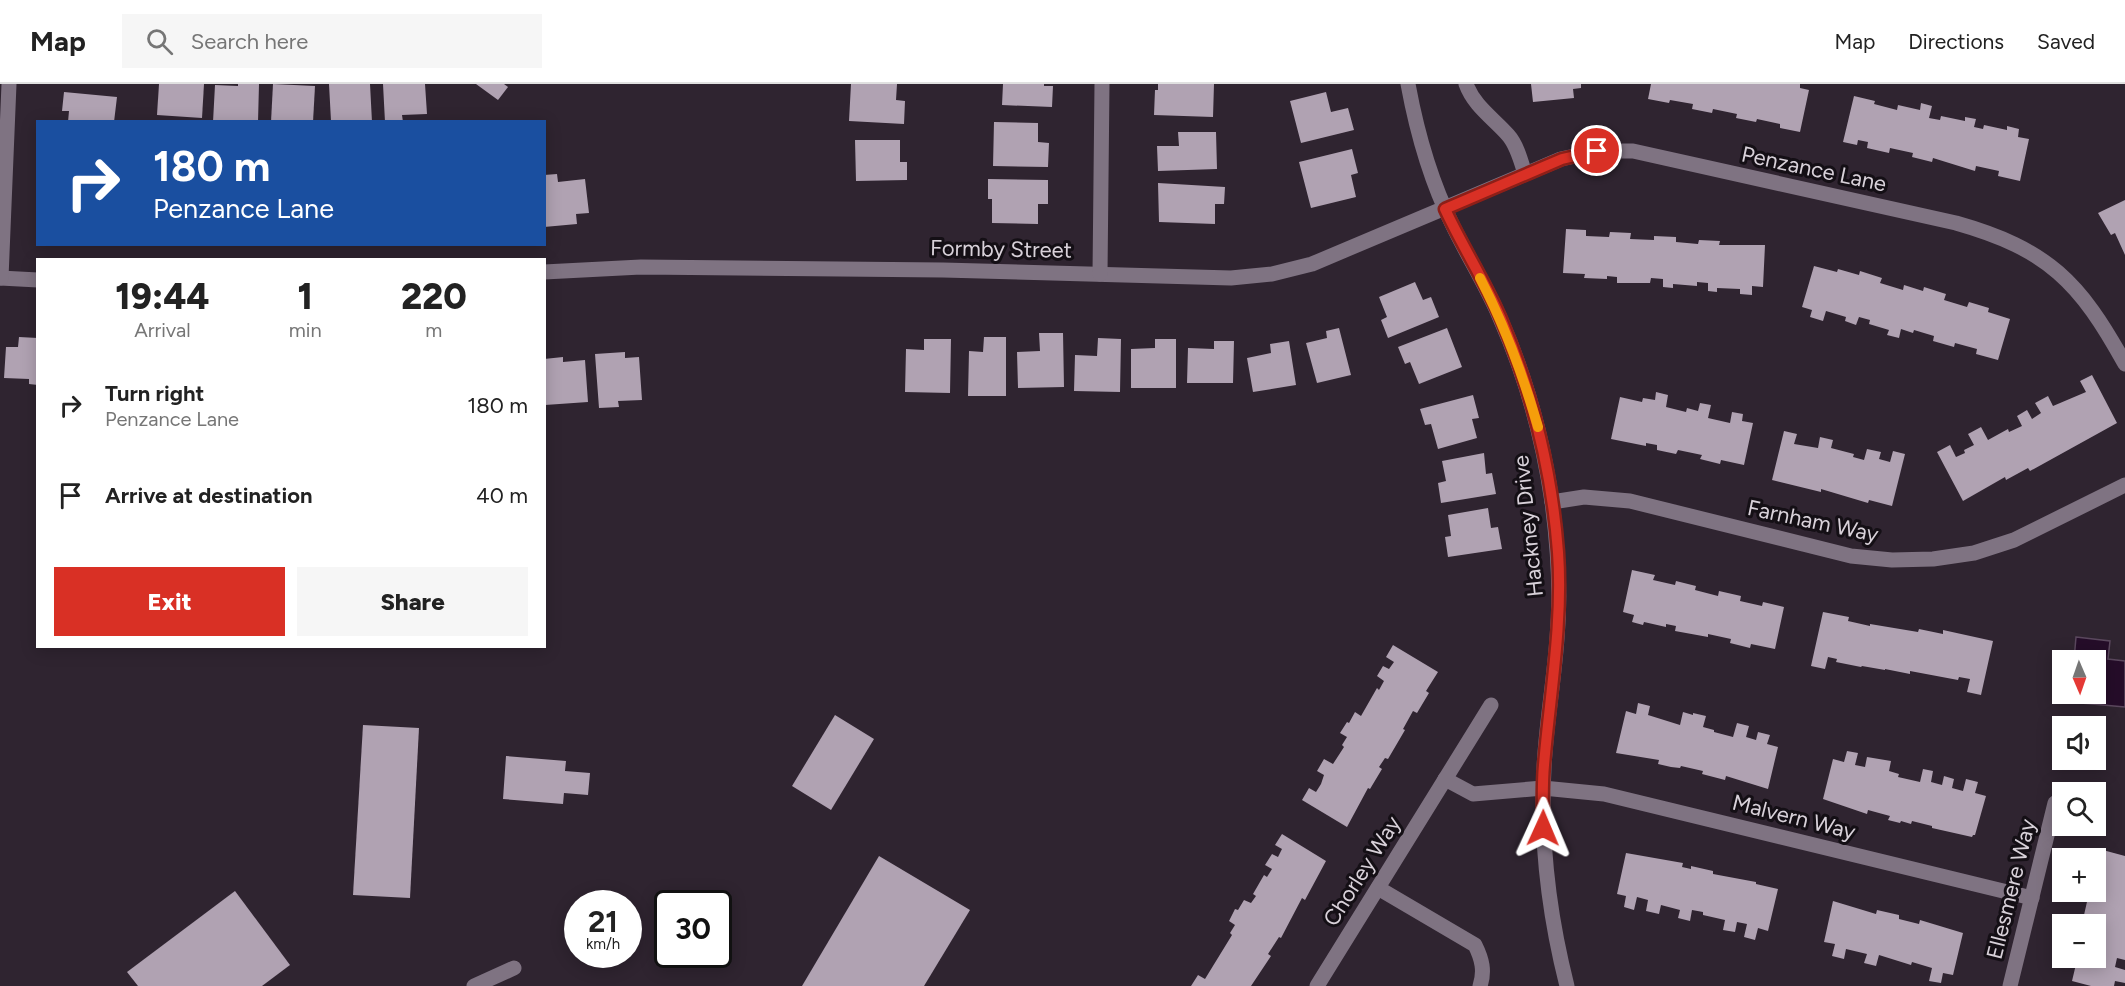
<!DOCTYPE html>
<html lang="en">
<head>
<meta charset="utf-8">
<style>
  :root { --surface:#fff; --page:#f6f6f6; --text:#222; --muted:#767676; --line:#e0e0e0; --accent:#d93025 }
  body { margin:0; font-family:Figtree,sans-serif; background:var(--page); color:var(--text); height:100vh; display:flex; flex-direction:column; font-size:22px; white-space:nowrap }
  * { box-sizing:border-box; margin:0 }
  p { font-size:20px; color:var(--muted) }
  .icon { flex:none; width:33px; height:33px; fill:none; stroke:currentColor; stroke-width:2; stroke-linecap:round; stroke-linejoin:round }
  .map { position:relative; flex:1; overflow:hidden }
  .panel { position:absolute; left:36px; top:174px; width:510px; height:390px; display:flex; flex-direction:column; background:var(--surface); border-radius:0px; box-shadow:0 3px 15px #0003 }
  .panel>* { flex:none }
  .top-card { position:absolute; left:36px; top:36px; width:510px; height:126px; border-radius:0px; box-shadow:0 3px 15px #0003; background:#1a4fa0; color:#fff; overflow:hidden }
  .needle { width:39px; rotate:178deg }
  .fabs { position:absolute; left:2052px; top:566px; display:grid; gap:12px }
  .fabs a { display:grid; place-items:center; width:54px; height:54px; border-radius:0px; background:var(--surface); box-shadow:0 3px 15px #0003; font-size:30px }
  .speed { position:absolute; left:564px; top:806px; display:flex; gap:12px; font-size:30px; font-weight:700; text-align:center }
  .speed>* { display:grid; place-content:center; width:78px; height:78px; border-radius:50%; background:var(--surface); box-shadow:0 3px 15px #0003; line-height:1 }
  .speed small { font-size:15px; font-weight:400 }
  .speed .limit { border:3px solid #111; border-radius:9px; background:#fff; color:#111 }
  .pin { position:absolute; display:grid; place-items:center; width:51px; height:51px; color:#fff; margin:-26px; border:3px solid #fff; border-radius:50%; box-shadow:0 2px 6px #0007 }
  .me { position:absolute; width:66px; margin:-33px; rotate:1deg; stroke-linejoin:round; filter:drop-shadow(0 0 4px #0008) }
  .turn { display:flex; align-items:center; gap:21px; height:126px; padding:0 18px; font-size:27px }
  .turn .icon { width:78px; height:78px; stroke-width:2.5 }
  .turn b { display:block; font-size:42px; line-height:51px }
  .eta { display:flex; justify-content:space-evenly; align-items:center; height:102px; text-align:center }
  .eta b { font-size:36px; font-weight:800; line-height:42px }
  .cta { display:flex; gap:12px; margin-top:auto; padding:12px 18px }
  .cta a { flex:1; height:69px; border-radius:0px; background:var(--accent); color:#fff; font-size:24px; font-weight:800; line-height:69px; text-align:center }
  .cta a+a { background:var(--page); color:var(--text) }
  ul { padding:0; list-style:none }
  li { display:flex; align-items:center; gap:18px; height:90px; padding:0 18px }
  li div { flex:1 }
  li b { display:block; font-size:22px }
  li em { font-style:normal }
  header { display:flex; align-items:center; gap:36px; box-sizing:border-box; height:84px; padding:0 30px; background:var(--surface); border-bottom:2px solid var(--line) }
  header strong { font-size:28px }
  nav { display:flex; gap:33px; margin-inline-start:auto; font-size:21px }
  .search { width:420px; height:54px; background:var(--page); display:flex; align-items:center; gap:15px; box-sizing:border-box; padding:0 21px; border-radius:0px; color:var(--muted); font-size:22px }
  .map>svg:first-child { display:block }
  .water { fill:#250d29; stroke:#5b485e; stroke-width:1.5 }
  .building { fill:#b0a2b2 }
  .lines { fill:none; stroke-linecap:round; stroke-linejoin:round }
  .minor { stroke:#7f7382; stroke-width:15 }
  .route-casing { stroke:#8d1f18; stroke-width:15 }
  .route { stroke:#d93025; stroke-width:10 }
  .slow { stroke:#f59e0b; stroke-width:10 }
  .labels { text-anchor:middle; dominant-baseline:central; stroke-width:6; stroke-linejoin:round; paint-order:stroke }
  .street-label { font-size:22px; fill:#d8d1d9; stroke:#140f15 }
</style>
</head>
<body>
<header>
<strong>Map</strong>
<div class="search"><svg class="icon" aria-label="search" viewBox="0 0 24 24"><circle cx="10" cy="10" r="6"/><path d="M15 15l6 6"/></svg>Search here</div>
<nav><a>Map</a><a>Directions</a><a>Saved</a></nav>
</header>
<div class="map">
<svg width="2125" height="902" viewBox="0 0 2125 902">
  <rect width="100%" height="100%" fill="#2f2430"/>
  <polygon class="water" points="2076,553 2110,557 2108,575 2125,577 2125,623 2070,618 2071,609 2096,609 2096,576 2074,576"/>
  <g class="building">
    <polygon points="159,0 204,0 202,34 157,31"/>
    <polygon points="238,0 259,0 258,38 213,38 215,1 238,2"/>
    <polygon points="273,0 315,2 313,38 271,38"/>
    <polygon points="329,0 370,0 372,38 359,38 359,36 331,37"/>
    <polygon points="383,0 425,0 427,30 402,31 403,38 385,38"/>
    <polygon points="476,0 504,0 508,3 498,16"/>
    <polygon points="851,0 897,0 896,16 905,17 904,40 849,37"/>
    <polygon points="1003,0 1044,0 1044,2 1053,2 1052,23 1002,21"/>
    <polygon points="1158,0 1214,0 1213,33 1154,31 1155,6 1158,6"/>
    <polygon points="1531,0 1581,0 1581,4 1573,5 1574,14 1533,18"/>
    <polygon points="1651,0 1800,0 1800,4 1809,6 1800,48 1780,44 1780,40 1757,35 1756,38 1736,34 1737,30 1713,25 1712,29 1692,25 1693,20 1670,16 1669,19 1648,15"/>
    <polygon points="64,8 117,13 114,38 68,38 69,27 62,27"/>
    <polygon points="1326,8 1331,28 1348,24 1354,46 1301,59 1290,17"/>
    <polygon points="1854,12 1875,17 1874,20 1897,26 1898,21 1920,26 1921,19 1932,22 1929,34 1940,36 1941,32 1965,37 1965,33 1976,35 1974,43 1983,45 1984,41 2007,46 2007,42 2019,45 2018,53 2029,55 2020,97 1998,92 1999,87 1976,82 1975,87 1933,74 1932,78 1912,73 1913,69 1890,64 1889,69 1867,64 1868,58 1858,56 1857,61 1843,58"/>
    <polygon points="994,38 1038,39 1038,58 1049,59 1048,83 993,82"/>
    <polygon points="1178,48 1216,48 1217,85 1158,87 1157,62 1179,62"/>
    <polygon points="855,56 900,56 900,78 907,78 907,96 856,97"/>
    <polygon points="1352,65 1358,89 1351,91 1356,113 1311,124 1299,78"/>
    <polygon points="557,90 558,98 585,95 589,129 576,130 577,140 544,143 544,91"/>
    <polygon points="988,95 1048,96 1048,120 1038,120 1038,140 992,139 992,115 988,115"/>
    <polygon points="1158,99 1225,103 1224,120 1215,120 1215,140 1159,138"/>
    <polygon points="2125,116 2125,171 2115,149 2111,151 2098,129"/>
    <polygon points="1566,145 1586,146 1586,152 1609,153 1610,148 1631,149 1630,155 1654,156 1654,152 1676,153 1676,158 1698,160 1699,156 1720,157 1719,161 1765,161 1763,203 1752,202 1752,211 1740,210 1740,205 1717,204 1717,208 1708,207 1708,199 1697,198 1697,202 1673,200 1673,204 1663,203 1663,195 1651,194 1650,199 1617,199 1617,193 1607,192 1607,195 1584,194 1585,190 1563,189"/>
    <polygon points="1814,182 1837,188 1838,185 1859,191 1860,187 1882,194 1880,199 1903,206 1904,201 1923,207 1924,203 1946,210 1944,216 1967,223 1969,218 1989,224 1988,228 2010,235 1998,276 1976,270 1977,265 1955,259 1954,263 1933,257 1934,252 1914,246 1913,249 1901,245 1899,254 1887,251 1889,246 1869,240 1870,236 1859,233 1856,241 1845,237 1846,233 1826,227 1823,237 1810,233 1812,226 1802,223"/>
    <polygon points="1415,198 1423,216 1431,213 1439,233 1388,254 1381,236 1387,233 1379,213"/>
    <polygon points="1339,244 1351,291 1317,299 1306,259 1327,254 1326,247"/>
    <polygon points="1447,244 1462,283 1419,300 1410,278 1405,280 1398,263"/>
    <polygon points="1039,249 1063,249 1064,303 1018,304 1017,268 1040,267"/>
    <polygon points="19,253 38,254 38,301 29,300 29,295 4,294 6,263 18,263"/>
    <polygon points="984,253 1006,253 1006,312 968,312 969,267 983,268"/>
    <polygon points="1098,254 1121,255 1120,308 1074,307 1075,271 1097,272"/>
    <polygon points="924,255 951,255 950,309 905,308 906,265 924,266"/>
    <polygon points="1155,255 1176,255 1176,304 1131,304 1131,265 1155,264"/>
    <polygon points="1214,257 1234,257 1233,299 1187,299 1188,264 1214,265"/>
    <polygon points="1289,257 1296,301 1253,308 1247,274 1271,269 1270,260"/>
    <polygon points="625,268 625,274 639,273 642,316 618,317 619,323 599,324 595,270"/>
    <polygon points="563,273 563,278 585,276 588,318 545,321 544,275"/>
    <polygon points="2092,291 2117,339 2030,387 2028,384 2006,396 2005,393 1963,417 1937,368 1950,361 1956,373 1965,369 1964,366 1974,361 1968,350 1981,343 1988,356 2008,345 2009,348 2022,342 2017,332 2027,326 2032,335 2041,329 2035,319 2048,312 2053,322 2086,308 2080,297"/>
    <polygon points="1656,308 1668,311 1666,323 1686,328 1687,324 1698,327 1700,319 1711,321 1708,334 1730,339 1732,328 1743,330 1742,337 1753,339 1744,381 1721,376 1720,380 1700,375 1702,371 1678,366 1676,370 1657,366 1657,361 1646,359 1646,362 1611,355 1620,313 1642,318 1643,314 1655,316"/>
    <polygon points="1473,311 1479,334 1472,335 1477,354 1438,365 1431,340 1425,341 1420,325"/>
    <polygon points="1784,347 1797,350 1794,360 1818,364 1820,353 1833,356 1831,364 1854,370 1853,373 1864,376 1867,365 1881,368 1879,375 1890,378 1893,367 1905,370 1892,422 1869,416 1868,419 1821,405 1821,408 1772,396"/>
    <polygon points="1484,369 1486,390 1492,389 1496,410 1441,419 1438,399 1446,397 1442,377"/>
    <polygon points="1488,424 1491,444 1498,443 1502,465 1448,473 1445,453 1451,452 1448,431"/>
    <polygon points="1632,486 1655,491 1653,496 1675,501 1676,497 1696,502 1695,506 1718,512 1719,507 1741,512 1740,517 1762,522 1763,518 1784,523 1775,565 1751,560 1750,564 1730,559 1731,555 1708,550 1708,553 1675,547 1676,542 1666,540 1666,543 1644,538 1643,541 1632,538 1634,531 1623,528"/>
    <polygon points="1823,528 1849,533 1848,537 1870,542 1870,540 1918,548 1919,545 1943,550 1943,546 1993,557 1981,611 1967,608 1970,595 1959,593 1958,596 1910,587 1910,590 1885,585 1885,586 1862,582 1861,583 1836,578 1837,575 1828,573 1825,585 1811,582"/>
    <polygon points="1393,561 1438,588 1426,607 1429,609 1417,629 1413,627 1403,645 1405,646 1388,675 1385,674 1379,683 1382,685 1370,705 1368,704 1347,743 1302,716 1309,704 1316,708 1321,700 1324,691 1317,687 1324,675 1333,680 1344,663 1342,661 1347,653 1340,649 1347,638 1349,639 1355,628 1361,632 1377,604 1379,606 1384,597 1377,592 1383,582 1389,585 1394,578 1386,573"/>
    <polygon points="1638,619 1650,622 1648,631 1680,641 1683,628 1693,631 1693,629 1706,632 1703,643 1714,646 1714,648 1733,653 1737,639 1749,642 1746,653 1756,656 1758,648 1770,651 1767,660 1778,663 1768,705 1726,692 1725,696 1702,690 1703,687 1681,682 1680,684 1671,683 1658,680 1659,676 1616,669 1626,627 1636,630"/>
    <polygon points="835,631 874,655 831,726 792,702"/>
    <polygon points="363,641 419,644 410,814 353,811"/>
    <polygon points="1847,667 1858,669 1855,681 1865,683 1867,673 1891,677 1889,687 1899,690 1898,693 1920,698 1923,685 1933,687 1931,698 1942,701 1944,692 1954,695 1952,704 1963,707 1966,695 1978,698 1975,709 1986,712 1975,751 1973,751 1972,753 1932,744 1932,742 1912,737 1911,740 1901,737 1900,739 1888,736 1890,732 1868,726 1867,730 1823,715 1833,675 1844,678"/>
    <polygon points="506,672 566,677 565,687 590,689 588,711 564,709 563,720 503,715"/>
    <polygon points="1282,750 1326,777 1305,816 1302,814 1281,854 1279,853 1268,870 1271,872 1251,902 1191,902 1198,891 1205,895 1232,851 1230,849 1235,841 1229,837 1235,825 1238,826 1244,816 1251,819 1256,812 1253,810 1264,791 1267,793 1272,785 1265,781 1272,770 1278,773 1282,765 1275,761"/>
    <polygon points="2099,765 2125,772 2125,876 2117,874 2115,883 2125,886 2125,899 2115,897 2114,902 2091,902 2072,897 2077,876 2069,874 2096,873 2096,840 2085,840 2087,832 2084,831 2089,809 2093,810 2094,807 2096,807 2098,789 2096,789 2096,779"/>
    <polygon points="1626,769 1683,779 1682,783 1691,785 1691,782 1713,787 1713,790 1756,798 1756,800 1778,805 1768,847 1758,844 1755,856 1744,853 1747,840 1737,838 1735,848 1723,846 1725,836 1703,831 1703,828 1692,826 1690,837 1678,834 1680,826 1661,821 1659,830 1646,827 1648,816 1637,813 1634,826 1624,823 1626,812 1617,810"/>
    <polygon points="879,772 970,826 924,902 802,902"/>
    <polygon points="235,807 290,881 262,902 138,902 127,888"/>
    <polygon points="1833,817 1876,830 1877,826 1899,831 1899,835 1919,840 1920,836 1963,849 1953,891 1943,889 1941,899 1929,897 1932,884 1912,878 1911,881 1879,871 1876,882 1864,879 1867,870 1846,865 1844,875 1832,872 1835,860 1824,858"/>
  </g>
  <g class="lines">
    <g class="minor">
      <path d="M 1408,0 C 1417,49 1431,98 1453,142 C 1468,173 1487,203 1500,234 C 1526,293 1543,355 1552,418 C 1558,463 1561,509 1557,554 C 1554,597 1546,641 1544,684 C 1540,758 1549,831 1567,902"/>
      <path d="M 1466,0 C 1474,22 1493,34 1508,51 C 1517,61 1521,77 1525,90"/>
      <path d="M 544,188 L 641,183 L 943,186 L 1231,194 L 1272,190 L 1312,180 L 1561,75 L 1597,67 L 1633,67 L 1956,139 C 2048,165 2080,198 2125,280"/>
      <polyline points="1100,190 1102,0"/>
      <polyline points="0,194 38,196"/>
      <polyline points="1,194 9,0"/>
      <polyline points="1552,418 1584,413 1630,417 1851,472 1892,476 1933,475 1974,469 2014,456 2125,401"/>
      <polyline points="1445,695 1473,710 1543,704 1604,710 2032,814"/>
      <path d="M 1378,804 L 1475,861 C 1482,875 1485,887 1480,902"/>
      <polyline points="474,902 514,884"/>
      <polyline points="1317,902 1491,621"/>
      <polyline points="2010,902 2055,719"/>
    </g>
  </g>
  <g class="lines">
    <defs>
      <path id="route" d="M 1543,744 C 1543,723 1542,702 1544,681 C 1550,610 1563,539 1558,468 C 1552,388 1532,308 1501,235 C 1485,197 1462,162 1445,125 L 1562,75 L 1597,67"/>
    </defs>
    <use href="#route" class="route-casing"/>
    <use href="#route" class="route"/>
    <path class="slow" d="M 1480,194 C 1505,242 1523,291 1538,343"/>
  </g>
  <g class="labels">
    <g class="street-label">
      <text transform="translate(1814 85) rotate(12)">Penzance Lane</text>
      <text transform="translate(1001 165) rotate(1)">Formby Street</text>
      <text transform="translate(1813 437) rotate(12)">Farnham Way</text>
      <text transform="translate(1528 442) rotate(-96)">Hackney Drive</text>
      <text transform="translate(1794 733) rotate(14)">Malvern Way</text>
      <text transform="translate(1362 787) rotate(-58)">Chorley Way</text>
      <text transform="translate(2011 805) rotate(-76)">Ellesmere Way</text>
    </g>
  </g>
</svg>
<div class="fabs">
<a><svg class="needle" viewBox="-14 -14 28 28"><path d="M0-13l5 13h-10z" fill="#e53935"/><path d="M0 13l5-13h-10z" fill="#767676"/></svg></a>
<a><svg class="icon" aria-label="sound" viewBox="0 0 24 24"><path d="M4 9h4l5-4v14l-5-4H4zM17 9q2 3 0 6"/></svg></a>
<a><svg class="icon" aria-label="search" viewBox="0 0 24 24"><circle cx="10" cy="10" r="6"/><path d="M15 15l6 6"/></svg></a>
<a>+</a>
<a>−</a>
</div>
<div class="speed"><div>21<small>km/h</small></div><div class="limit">30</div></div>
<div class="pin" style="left:1597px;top:67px;background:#d93025"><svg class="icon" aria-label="arrive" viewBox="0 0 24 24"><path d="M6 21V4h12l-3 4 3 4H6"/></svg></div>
<svg class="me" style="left:1543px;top:744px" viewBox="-20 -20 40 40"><path d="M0-17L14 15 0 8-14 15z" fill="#d93025" stroke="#fff" stroke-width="4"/></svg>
<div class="top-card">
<div class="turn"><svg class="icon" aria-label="right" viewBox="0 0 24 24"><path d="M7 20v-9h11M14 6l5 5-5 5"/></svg><div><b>180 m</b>Penzance Lane</div></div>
</div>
<section class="panel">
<div class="eta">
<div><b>19:44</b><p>Arrival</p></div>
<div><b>1</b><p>min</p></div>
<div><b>220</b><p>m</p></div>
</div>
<ul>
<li><svg class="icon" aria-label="right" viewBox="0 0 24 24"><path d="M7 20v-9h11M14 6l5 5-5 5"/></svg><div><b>Turn right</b><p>Penzance Lane</p></div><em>180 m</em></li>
<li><svg class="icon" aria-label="arrive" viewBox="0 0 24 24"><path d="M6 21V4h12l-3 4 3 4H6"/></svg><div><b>Arrive at destination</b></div><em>40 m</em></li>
</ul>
<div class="cta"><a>Exit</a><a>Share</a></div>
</section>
</div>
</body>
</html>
